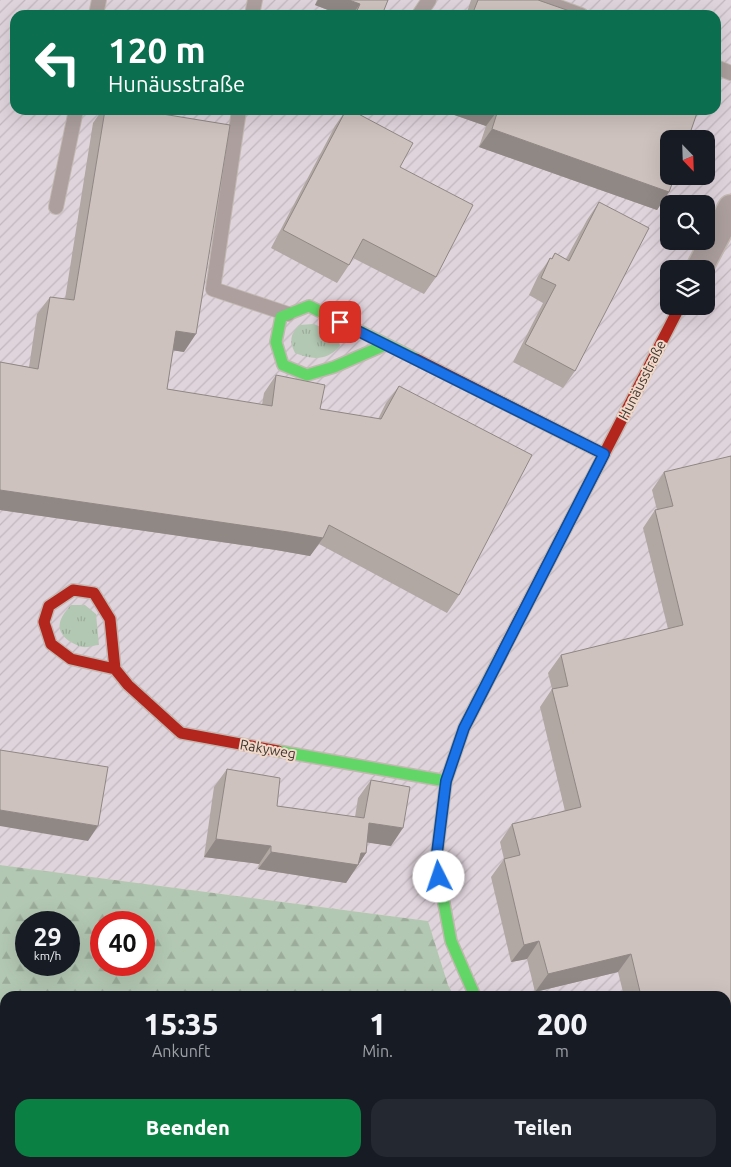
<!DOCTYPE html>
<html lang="de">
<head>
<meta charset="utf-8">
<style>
  :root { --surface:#171b24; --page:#242831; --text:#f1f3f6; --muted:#9ea1a6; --accent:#0b8043 }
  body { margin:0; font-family:Ubuntu,sans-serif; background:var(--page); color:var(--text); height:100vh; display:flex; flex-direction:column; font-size:19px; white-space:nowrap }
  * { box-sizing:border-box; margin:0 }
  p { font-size:16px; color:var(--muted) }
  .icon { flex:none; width:28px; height:28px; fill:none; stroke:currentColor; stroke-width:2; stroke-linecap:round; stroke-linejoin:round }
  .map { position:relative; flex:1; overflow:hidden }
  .panel { position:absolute; left:0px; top:991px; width:731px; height:176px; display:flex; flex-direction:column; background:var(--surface); border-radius:15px 15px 0 0; box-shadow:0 5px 20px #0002 }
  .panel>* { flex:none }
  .guide { position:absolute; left:10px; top:10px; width:711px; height:105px; border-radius:15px; box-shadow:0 5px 20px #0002; background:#0b6e4f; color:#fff; overflow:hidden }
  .needle { width:32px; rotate:157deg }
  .tools { position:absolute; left:660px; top:130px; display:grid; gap:10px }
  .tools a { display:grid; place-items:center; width:55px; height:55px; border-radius:10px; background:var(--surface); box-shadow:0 5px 20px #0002; font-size:25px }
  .speed { position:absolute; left:15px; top:911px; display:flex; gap:10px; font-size:25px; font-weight:700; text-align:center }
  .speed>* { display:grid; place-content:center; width:65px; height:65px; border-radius:50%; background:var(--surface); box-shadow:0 5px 20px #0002; line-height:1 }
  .speed small { font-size:12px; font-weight:400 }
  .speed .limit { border:8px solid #d22; background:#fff; color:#111 }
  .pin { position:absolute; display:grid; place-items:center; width:42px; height:42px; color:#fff; margin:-21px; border-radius:10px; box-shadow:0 2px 8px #0006 }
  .me { position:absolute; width:55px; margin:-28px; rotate:356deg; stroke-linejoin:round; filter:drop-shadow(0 0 4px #0008) }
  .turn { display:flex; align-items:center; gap:18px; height:105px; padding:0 15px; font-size:22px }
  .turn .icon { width:65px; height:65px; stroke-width:2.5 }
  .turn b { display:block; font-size:35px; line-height:42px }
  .eta { display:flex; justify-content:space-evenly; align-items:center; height:85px; text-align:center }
  .eta b { font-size:30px; font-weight:800; line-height:35px }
  .cta { display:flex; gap:10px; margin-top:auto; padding:10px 15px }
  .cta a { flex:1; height:58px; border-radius:15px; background:var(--accent); color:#fff; font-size:20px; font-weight:800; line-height:58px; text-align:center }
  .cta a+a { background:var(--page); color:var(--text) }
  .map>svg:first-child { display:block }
  .industrial { fill:url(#industrial-furrows); fill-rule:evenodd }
  .grass { fill:url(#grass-tufts) }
  .forest { fill:url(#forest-firs); fill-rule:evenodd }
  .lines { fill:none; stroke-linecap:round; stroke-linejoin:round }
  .lane-casing { stroke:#c2b8b1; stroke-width:16 }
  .street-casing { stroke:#c2b8b1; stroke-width:29 }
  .fast-casing { stroke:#c2b8b1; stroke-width:14 }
  .jam-casing { stroke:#c2b8b1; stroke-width:14 }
  .lane { stroke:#ac9f9e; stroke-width:14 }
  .street { stroke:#ac9f9e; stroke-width:26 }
  .fast { stroke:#63d668; stroke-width:11 }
  .jam { stroke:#b3261e; stroke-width:11 }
  .wall { fill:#b1a7a3 }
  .shaded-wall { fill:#908885 }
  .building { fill:#cec2be; stroke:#908885 }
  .route-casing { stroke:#114b97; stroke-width:12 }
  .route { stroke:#1a73e8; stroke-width:9 }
  .labels { text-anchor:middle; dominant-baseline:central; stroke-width:4; stroke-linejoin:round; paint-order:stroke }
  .street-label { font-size:14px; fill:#413731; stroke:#f1d9ca }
</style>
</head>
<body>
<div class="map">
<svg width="731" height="1167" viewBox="0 0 731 1167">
  <defs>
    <pattern id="industrial-furrows" width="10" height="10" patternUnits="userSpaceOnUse" patternTransform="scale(1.25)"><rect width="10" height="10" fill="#e0d4dc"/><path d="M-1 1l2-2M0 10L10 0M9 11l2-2" fill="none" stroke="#c1b7bd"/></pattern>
    <pattern id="grass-tufts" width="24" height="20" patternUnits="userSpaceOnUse" patternTransform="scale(1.25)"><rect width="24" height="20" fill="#b3c8b3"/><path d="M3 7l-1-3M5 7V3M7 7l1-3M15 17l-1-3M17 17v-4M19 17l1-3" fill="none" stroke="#9bac9a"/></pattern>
    <pattern id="forest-firs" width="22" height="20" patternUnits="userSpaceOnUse" patternTransform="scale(1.25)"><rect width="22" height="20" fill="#b3c8b3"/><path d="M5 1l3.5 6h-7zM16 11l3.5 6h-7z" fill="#9bac9a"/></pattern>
  </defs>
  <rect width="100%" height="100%" fill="#e8dbd3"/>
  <path class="industrial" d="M 0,0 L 731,0 L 731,1167 L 616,1167 L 611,1163 L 726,1162 L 726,996 L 454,996 L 448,985 L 428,921 L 0,865 ZM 15,15 L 716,15 L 716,110 L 15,110 ZM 669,139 L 706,139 L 706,176 L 669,176 ZM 669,204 L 706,204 L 706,241 L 669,241 ZM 669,269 L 706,269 L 706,306 L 669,306 Z"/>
  <g class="grass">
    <path d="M 314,324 L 327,330 L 338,337 L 340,346 C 327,361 312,360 295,353 C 289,341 290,335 299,325 Z"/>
    <path d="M 71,605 L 85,605 L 96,614 L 99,645 C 95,645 91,647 87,647 C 81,648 74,644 69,641 C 53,629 60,617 71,605 Z"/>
  </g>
  <path class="forest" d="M 0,865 L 428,921 L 448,985 L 454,996 L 5,996 L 5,1162 L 611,1162 L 616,1167 L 0,1167 ZM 26,922 L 69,922 L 69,965 L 26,965 ZM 101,922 L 144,922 L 144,965 L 101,965 Z"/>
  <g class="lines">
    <defs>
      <g id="lane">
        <polyline points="540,0 581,15"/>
        <polyline points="96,15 99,0"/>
        <polyline points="252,15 255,0"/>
        <polyline points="419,15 429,0"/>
        <polyline points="716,67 731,73"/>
        <polyline points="239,110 213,289 288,314"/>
        <polyline points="56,207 76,110"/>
      </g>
      <g id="street">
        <polyline points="699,269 731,208"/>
        <polyline points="638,1162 643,1167"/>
      </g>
      <g id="fast">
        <polyline points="385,345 334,367 307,375 283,365 276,342 281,317 309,306 416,359"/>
        <polyline points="278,751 446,781"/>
        <polyline points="475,996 451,941 436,861 446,781 464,728 500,657"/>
      </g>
      <g id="jam">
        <polyline points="416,359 604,454"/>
        <polyline points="500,657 680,306"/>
        <polyline points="115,669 71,659 51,644 44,622 49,606 73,590 94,593 110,619 115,669 128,685 181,733 278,751"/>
      </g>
    </defs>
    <use href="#lane" class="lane-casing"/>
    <use href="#street" class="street-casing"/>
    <use href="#fast" class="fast-casing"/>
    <use href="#jam" class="jam-casing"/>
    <use href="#lane" class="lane"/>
    <use href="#street" class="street"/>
    <use href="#fast" class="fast"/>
    <use href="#jam" class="jam"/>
  </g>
  <g class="wall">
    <polygon points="317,0 388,0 382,15 341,15 315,5"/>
    <polygon points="471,0 538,0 581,15 466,15"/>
    <polygon points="102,110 138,110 184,352 173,350 167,389 262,405 264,393 276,375 320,409 378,419 386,403 399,386 459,595 447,613 319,544 310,556 276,550 0,510 0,362 29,367 37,314 50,297 65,299 93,123"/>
    <polygon points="346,110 400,167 436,277 424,294 353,258 349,265 337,283 271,248 335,126"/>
    <polygon points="440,110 698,110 669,192 657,210 479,147 486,126"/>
    <polygon points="599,202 575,371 563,388 513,362 543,303 529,295 538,276 550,258 551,259 555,253 566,259 587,220"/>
    <polygon points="731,456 731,1084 726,1086 726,996 624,996 618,972 535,992 527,959 511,962 491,877 504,859 500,842 512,824 565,811 540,707 552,689 548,673 561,655 668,629 643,528 655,510 657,510 652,490 664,472"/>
    <polygon points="227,769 277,806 355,817 358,798 371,780 391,846 367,842 366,853 346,883 258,869 259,864 204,857 214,787"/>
  </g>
  <g class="shaded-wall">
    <polygon points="318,0 349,0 360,4 352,15 341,15 315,5"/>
    <polygon points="440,110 498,110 486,126"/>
    <polygon points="492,129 669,192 657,210 479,147"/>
    <polygon points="176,331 196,334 184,352 164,349"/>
    <polygon points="0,490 288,532 323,538 310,556 276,550 0,510"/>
    <polygon points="0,810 98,826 88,841 0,826"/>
    <polygon points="369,823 403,828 391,846 357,841"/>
    <polygon points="216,839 271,846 259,864 204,857"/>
    <polygon points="271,852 361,853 366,853 346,883 258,869"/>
    <polygon points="539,941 527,959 511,962 524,945"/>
    <polygon points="631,954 618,972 535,992 548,974"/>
    <polygon points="731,1070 731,1084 726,1086 726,1071"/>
  </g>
  <g class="building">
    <polygon points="349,0 388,0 382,15 355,15 360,4"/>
    <polygon points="478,0 538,0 581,15 472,15"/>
    <polygon points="105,110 138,110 230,125 196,334 176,331 167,389 272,406 276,375 325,385 320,409 381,419 399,386 532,455 459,595 329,525 323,538 288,532 0,490 0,362 38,369 50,297 74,300"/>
    <polygon points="346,110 351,110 413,143 400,167 473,205 436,277 363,239 349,265 283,230"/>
    <polygon points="498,110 698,110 688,139 669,139 669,176 675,176 669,192 492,129"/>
    <polygon points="599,202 649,228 575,371 525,344 556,285 541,278 550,258 552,259 555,253 569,261"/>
    <polygon points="731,456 731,1070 726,1071 726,996 641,996 631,954 548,974 539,941 524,945 504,859 520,855 512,824 581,807 552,689 568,686 561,655 683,625 655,510 673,506 664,472"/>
    <polygon points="0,750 108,767 98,826 0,810"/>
    <polygon points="227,769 280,778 277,806 364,818 371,780 410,787 403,828 369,823 366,853 361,853 358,865 271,852 271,846 216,839"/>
  </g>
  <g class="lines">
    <defs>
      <polyline id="route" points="340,322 604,454 464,728 446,781 436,861 439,877"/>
    </defs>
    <use href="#route" class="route-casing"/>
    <use href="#route" class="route"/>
  </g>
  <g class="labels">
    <g class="street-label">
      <text transform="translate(642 380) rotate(-63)">Hunäusstraße</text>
      <text transform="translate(268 749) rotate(10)">Rakyweg</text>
    </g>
  </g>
</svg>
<div class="tools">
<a><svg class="needle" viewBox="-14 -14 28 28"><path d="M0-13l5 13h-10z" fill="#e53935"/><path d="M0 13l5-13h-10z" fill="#9ea1a6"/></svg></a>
<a><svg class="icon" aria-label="search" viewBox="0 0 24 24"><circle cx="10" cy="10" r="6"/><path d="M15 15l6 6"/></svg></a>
<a><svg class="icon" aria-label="layers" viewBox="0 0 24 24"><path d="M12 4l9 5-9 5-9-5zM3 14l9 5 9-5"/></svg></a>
</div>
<div class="speed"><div>29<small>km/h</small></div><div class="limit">40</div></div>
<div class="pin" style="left:340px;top:322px;background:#d93025"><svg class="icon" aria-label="arrive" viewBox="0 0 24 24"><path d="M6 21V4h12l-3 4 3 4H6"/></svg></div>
<svg class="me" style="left:439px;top:877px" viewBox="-20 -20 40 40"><circle r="19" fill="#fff"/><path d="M0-13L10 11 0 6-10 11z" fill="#1a73e8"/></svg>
<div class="guide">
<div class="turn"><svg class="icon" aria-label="left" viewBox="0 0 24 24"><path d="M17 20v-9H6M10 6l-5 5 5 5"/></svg><div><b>120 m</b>Hunäusstraße</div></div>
</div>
<section class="panel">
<div class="eta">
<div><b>15:35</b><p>Ankunft</p></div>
<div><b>1</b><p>Min.</p></div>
<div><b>200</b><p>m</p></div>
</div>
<div class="cta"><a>Beenden</a><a>Teilen</a></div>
</section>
</div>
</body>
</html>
